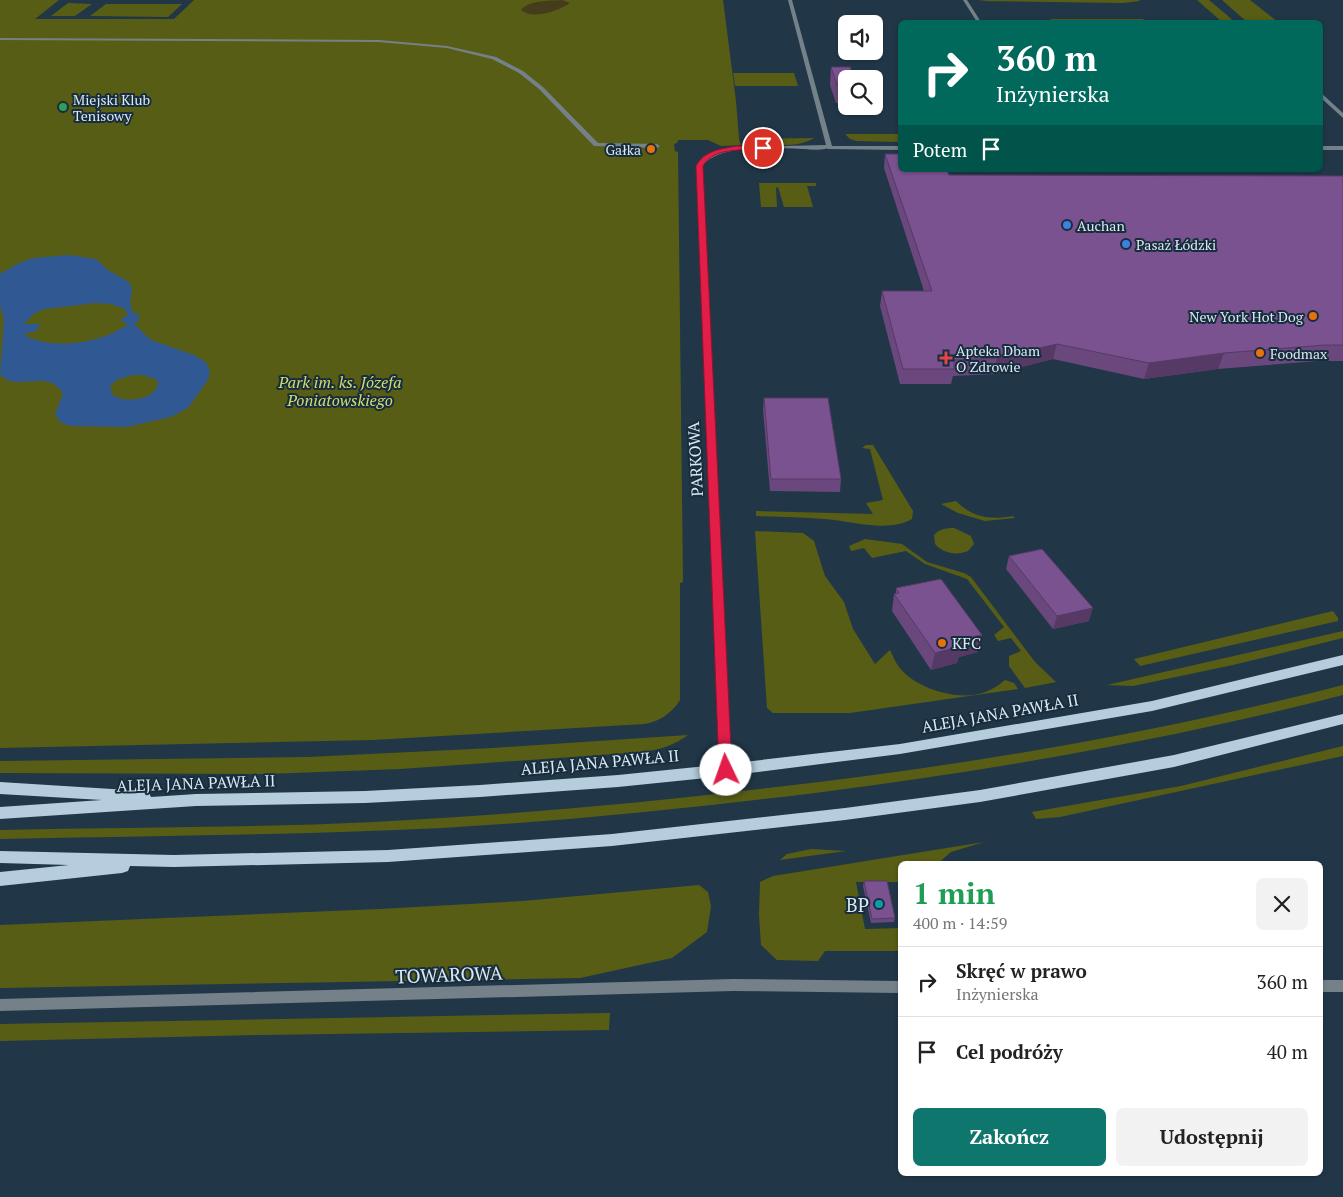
<!DOCTYPE html>
<html lang="pl">
<head>
<meta charset="utf-8">
<style>
  :root { --surface:#fff; --page:#f2f2f2; --text:#222; --muted:#767676; --line:#e0e0e0; --accent:#0f766e }
  body { margin:0; font-family:"PT Serif",serif; background:var(--page); color:var(--text); height:100vh; display:flex; flex-direction:column; font-size:19px; white-space:nowrap }
  * { box-sizing:border-box; margin:0 }
  p { font-size:16px; color:var(--muted) }
  .icon { flex:none; width:28px; height:28px; fill:none; stroke:currentColor; stroke-width:2; stroke-linecap:round; stroke-linejoin:round }
  .map { position:relative; flex:1; overflow:hidden }
  .details { position:absolute; left:898px; top:861px; width:425px; height:315px; display:flex; flex-direction:column; background:var(--surface); border-radius:8px; box-shadow:0 1px 4px #0004 }
  .details>* { flex:none }
  .guide { position:absolute; left:898px; top:20px; width:425px; height:152px; border-radius:8px; box-shadow:0 1px 4px #0004; background:#00695c; color:#fff; overflow:hidden }
  .controls { position:absolute; left:838px; top:15px; display:grid; gap:10px }
  .controls a { display:grid; place-items:center; width:45px; height:45px; border-radius:8px; background:var(--surface); box-shadow:0 1px 4px #0004; font-size:25px }
  .pin { position:absolute; display:grid; place-items:center; width:42px; height:42px; color:#fff; margin:-21px; border:2px solid #fff; border-radius:50%; box-shadow:0 1px 5px #0007 }
  .me { position:absolute; width:55px; margin:-28px; rotate:357deg; stroke-linejoin:round; filter:drop-shadow(0 0 4px #0008) }
  .turn { display:flex; align-items:center; gap:18px; height:105px; padding:0 15px; font-size:22px }
  .turn .icon { width:65px; height:65px; stroke-width:2.5 }
  .turn b { display:block; font-size:35px; line-height:42px }
  .then { display:flex; align-items:center; height:48px; padding:0 15px; background:#0003; gap:10px; font-size:19px }
  .round { display:grid; place-items:center; flex:none; width:52px; height:52px; border-radius:8px; background:var(--page) }
  .summary { display:flex; align-items:center; justify-content:space-between; height:85px; padding:0 15px }
  h1 { font-size:30px; font-weight:700; line-height:38px; color:#1e9e55 }
  .action { display:flex; gap:10px; margin-top:auto; padding:10px 15px }
  .action a { flex:1; height:58px; border-radius:8px; background:var(--accent); color:#fff; font-size:20px; font-weight:700; line-height:58px; text-align:center }
  .action a+a { background:var(--page); color:var(--text) }
  ul { padding:0; list-style:none }
  li { display:flex; align-items:center; gap:15px; height:70px; padding:0 15px; border-top:1px solid var(--line) }
  li div { flex:1 }
  li b { display:block; font-size:19px }
  li em { font-style:normal }
  .map>svg:first-child { display:block }
  .green { fill:#585d15 }
  .sand { fill:#453c1c }
  .water { fill:#305892; fill-rule:evenodd }
  .lines { fill:none; stroke-linecap:round; stroke-linejoin:round }
  .pedestrian { fill:#758189; fill-rule:evenodd }
  .minor { fill:#758189; fill-rule:evenodd }
  .tertiary { fill:#758189; fill-rule:evenodd }
  .primary { fill:#b5cddd; fill-rule:evenodd }
  .wall { fill:#6a477c }
  .shaded-wall { fill:#563965 }
  .building { fill:#7b5290; stroke:#563965 }
  .route { fill:#e11d48; stroke:#92132f }
  .leisure-dot { fill:#2e9e5b; stroke:#172d3d; stroke-width:2 }
  .food-dot { fill:#e8710a; stroke:#172d3d; stroke-width:2 }
  .shop-dot { fill:#3f7fe0; stroke:#172d3d; stroke-width:2 }
  .health-dot { fill:#e0444e; stroke:#172d3d; stroke-width:2 }
  .culture-dot { fill:#0f9aa8; stroke:#172d3d; stroke-width:2 }
  .labels { text-anchor:middle; dominant-baseline:central; stroke-width:4; stroke-linejoin:round; paint-order:stroke }
  .far-poi-label { font-size:14px; fill:#dbe8f2; stroke:#172d3d; text-anchor:start }
  .park-label { font-size:16px; font-style:italic; fill:#d3dc6e; stroke:#172d3d }
  .street-label { font-size:16px; fill:#dbe8f2; stroke:#172d3d }
  .poi-label { font-size:16px; fill:#dbe8f2; stroke:#172d3d; text-anchor:start }
  .near-poi-label { font-size:19px; fill:#dbe8f2; stroke:#172d3d; text-anchor:end }
  .near-street-label { font-size:19px; fill:#dbe8f2; stroke:#172d3d }
</style>
</head>
<body>
<div class="map">
<svg width="1343" height="1197" viewBox="0 0 1343 1197">
  <rect width="100%" height="100%" fill="#213748"/>
  <g class="green">
    <path d="M 0,0 L 59,0 L 35,19 L 174,19 L 194,0 L 723,0 L 736,101 L 739,139 L 741,145 L 721,146 L 708,140 L 678,140 L 677,143 L 674,144 L 675,151 L 678,152 L 683,582 L 680,583 L 680,700 C 672,713 659,722 644,724 L 373,740 L 0,748 Z"/>
    <polygon points="988,0 1139,0 1140,1 1123,3 978,1"/>
    <polygon points="1197,0 1209,0 1235,22 1222,22"/>
    <polygon points="1222,0 1250,0 1278,22 1247,22"/>
    <polygon points="68,3 92,4 75,16 51,16"/>
    <polygon points="106,4 182,4 168,17 90,16"/>
    <polygon points="1050,19 1143,19 1146,22 1126,22 1134,21 1133,20 1098,22 1054,22"/>
    <polygon points="733,73 794,73 798,86 735,86"/>
    <polygon points="845,134 900,134 900,142 856,141 850,139"/>
    <path d="M 814,138 C 797,149 770,144 750,144 L 748,143 L 748,139 Z"/>
    <polygon points="759,183 816,183 816,186 807,186 813,207 784,207 778,187 776,188 777,207 761,207"/>
    <path d="M 866,445 L 873,445 L 913,511 L 912,519 C 887,533 852,521 825,519 C 802,517 779,517 756,516 L 756,511 L 873,514 L 866,503 L 883,500 L 870,449 L 862,448 Z"/>
    <path d="M 956,501 C 973,518 991,520 1013,516 L 1015,518 L 985,521 L 958,513 L 941,504 Z"/>
    <path d="M 954,528 L 971,536 L 974,544 L 968,551 C 956,556 943,553 935,544 L 934,535 C 939,529 946,528 954,528 Z"/>
    <path d="M 755,531 L 803,533 L 814,541 L 825,576 L 844,602 L 853,629 L 875,664 L 890,650 C 893,656 895,662 899,667 C 914,687 950,698 974,695 C 986,693 996,688 1005,680 L 1014,683 L 1018,689 L 850,713 L 773,713 L 767,708 Z"/>
    <polygon points="865,539 902,544 927,562 964,573 971,577 1035,662 1056,682 1025,688 1009,666 1009,656 1021,651 1011,638 998,641 994,635 1004,627 967,579 925,564 906,551 872,558 864,548 851,551 849,546"/>
    <polygon points="1333,611 1338,618 1338,621 1140,666 1134,659"/>
    <polygon points="1343,631 1343,638 1233,665 1133,686 1107,685"/>
    <path d="M 1343,685 L 1343,695 C 1169,740 993,770 815,793 C 691,808 567,821 442,828 C 295,835 147,836 0,839 L 0,830 C 125,827 250,828 374,822 C 506,815 637,804 768,788 C 962,766 1154,734 1343,685 Z"/>
    <path d="M 688,735 C 674,745 662,749 644,752 L 400,769 L 266,774 L 0,773 L 0,761 L 308,757 L 493,748 Z"/>
    <polygon points="1343,746 1343,756 1060,817 1036,819 1032,812 1181,786"/>
    <polygon points="984,842 951,852 937,864 900,864 900,882 856,882 865,929 900,928 900,951 825,951 818,961 777,960 761,945 759,915 760,882 773,876"/>
    <polygon points="811,849 846,851 780,860 787,854"/>
    <polygon points="699,885 708,892 711,906 707,932 672,958 580,978 0,988 0,925 380,909 523,901"/>
    <polygon points="610,1013 609,1030 260,1035 0,1041 0,1024"/>
  </g>
  <path class="sand" d="M 562,0 L 570,3 C 559,11 532,20 521,10 C 529,0 549,1 562,0 Z"/>
  <path class="water" d="M 69,255 L 96,259 L 108,270 L 129,282 L 132,289 L 130,303 L 133,313 L 139,314 L 139,321 L 134,324 L 151,340 L 194,355 L 206,362 L 210,372 L 208,380 L 188,408 L 171,417 L 126,427 L 70,426 L 60,422 L 55,414 L 63,394 C 49,367 14,394 0,374 L 4,320 L 0,305 L 0,274 L 17,264 L 33,258 ZM 95,303 L 111,304 L 125,309 L 128,315 L 122,318 L 121,321 L 128,324 C 103,343 52,351 24,335 L 37,330 L 40,324 L 24,324 L 35,313 L 45,309 ZM 132,375 L 142,375 L 156,379 L 158,382 C 157,400 125,404 113,395 L 110,387 L 116,380 Z"/>
  <g class="lines">
    <polygon class="pedestrian" points="0,38 379,40 447,46 496,57 523,71 543,87 598,143 657,144 660,146 657,148 594,146 539,89 519,73 492,59 447,48 379,42 0,40"/>
    <g class="minor">
      <polygon points="963,0 967,0 981,22 977,22"/>
      <polygon points="1320,92 1343,113 1343,118 1320,97"/>
      <polygon points="826,146 900,146 900,150 828,149 826,148"/>
      <rect x="1320" y="146" width="23" height="4"/>
      <polygon points="733,979 900,981 900,993 733,991 0,1011 0,999"/>
      <rect x="1320" y="980" width="23" height="12"/>
    </g>
    <path class="tertiary" d="M 788,0 L 792,0 L 832,146 C 823,152 812,149 802,149 C 773,148 722,143 702,166 L 732,770 L 730,773 L 726,775 L 722,773 L 720,770 L 696,166 L 704,156 L 717,151 L 736,147 L 826,145 Z"/>
    <g class="primary">
      <polygon points="1343,655 1343,665 1152,711 900,754 726,776 618,787 480,797 365,803 196,806 0,819 0,807 102,800 0,794 0,782 144,791 149,793 151,797 196,794 365,791 480,785 618,775 726,764 900,744 1152,701"/>
      <polygon points="1343,714 1343,724 1174,767 980,802 845,820 612,846 388,862 174,867 130,866 128,871 122,873 0,886 0,872 69,865 0,863 0,851 174,855 388,850 612,834 845,808 980,790 1174,755"/>
    </g>
  </g>
  <g class="wall">
    <polygon points="831,67 846,79 846,103 836,103 830,85"/>
    <polygon points="885,154 949,175 1343,176 1343,361 1318,361 1218,369 1144,379 1053,359 994,374 953,376 951,384 900,384 880,306 882,291 924,291 884,168"/>
    <polygon points="764,398 841,479 840,492 770,491 763,410"/>
    <polygon points="1009,556 1089,621 1053,629 1006,569"/>
    <polygon points="896,588 982,635 978,652 959,657 957,663 931,670 892,611 894,594 896,593"/>
    <polygon points="864,881 895,918 894,922 871,923 863,886"/>
  </g>
  <g class="shaded-wall">
    <polygon points="1057,344 1053,359 994,374 997,358"/>
    <polygon points="1224,353 1218,369 1144,379 1149,363"/>
    <polygon points="1093,608 1089,621 1053,629 1057,616"/>
    <polygon points="982,635 978,652 959,657 957,663 931,670 935,653 957,640"/>
  </g>
  <g class="building">
    <polygon points="831,67 850,67 855,79 846,79 846,85 837,85"/>
    <polygon points="885,154 900,154 900,170 947,170 949,175 1343,176 1343,345 1325,345 1224,353 1149,363 1057,344 997,358 954,360 954,369 903,369 882,291 932,291"/>
    <polygon points="764,398 828,398 841,479 771,479"/>
    <polygon points="1042,549 1093,608 1057,616 1009,556"/>
    <polygon points="941,579 982,635 957,640 961,646 935,653 894,594 899,593 896,588"/>
    <polygon points="864,881 887,881 895,918 872,919"/>
  </g>
  <path class="route" d="M 737,146 L 763,146 L 766,148 L 763,150 C 744,150 713,147 703,166 L 732,770 L 730,773 L 726,775 L 721,773 L 719,770 L 696,166 C 705,150 721,149 737,146 Z"/>
  <circle class="leisure-dot" cx="63" cy="107" r="5"/>
  <g class="food-dot">
    <circle cx="651" cy="149" r="5"/>
    <circle cx="1313" cy="316" r="5"/>
    <circle cx="1260" cy="353" r="5"/>
    <circle cx="942" cy="643" r="5"/>
  </g>
  <g class="shop-dot">
    <circle cx="1067" cy="225" r="5"/>
    <circle cx="1126" cy="244" r="5"/>
  </g>
  <path class="health-dot" d="M943.5 350.5h5v5h5v5h-5v5h-5v-5h-5v-5h5z"/>
  <circle class="culture-dot" cx="879" cy="904" r="5"/>
  <g class="labels">
    <g class="far-poi-label">
      <text x="73" y="99">Miejski Klub<tspan x="73" dy="16">Tenisowy</tspan></text>
      <text x="641" y="149" text-anchor="end">Gałka</text>
      <text x="1077" y="225">Auchan</text>
      <text x="1136" y="244">Pasaż Łódzki</text>
      <text x="1303" y="316" text-anchor="end">New York Hot Dog</text>
      <text x="956" y="350">Apteka Dbam<tspan x="956" dy="16">O Zdrowie</tspan></text>
      <text x="1270" y="353">Foodmax</text>
    </g>
    <g class="park-label">
      <text x="340" y="382">Park im. ks. Józefa<tspan x="340" dy="18">Poniatowskiego</tspan></text>
    </g>
    <g class="street-label">
      <text transform="translate(695 459) rotate(-93)">PARKOWA</text>
      <text transform="translate(1000 713) rotate(-10)">ALEJA JANA PAWŁA II</text>
      <text transform="translate(600 762) rotate(-5)">ALEJA JANA PAWŁA II</text>
      <text transform="translate(196 783) rotate(-2)">ALEJA JANA PAWŁA II</text>
    </g>
    <g class="poi-label">
      <text x="952" y="643">KFC</text>
    </g>
    <g class="near-poi-label">
      <text x="869" y="904">BP</text>
    </g>
    <g class="near-street-label">
      <text transform="translate(449 974) rotate(-2)">TOWAROWA</text>
    </g>
  </g>
</svg>
<div class="controls">
<a><svg class="icon" aria-label="sound" viewBox="0 0 24 24"><path d="M4 9h4l5-4v14l-5-4H4zM17 9q2 3 0 6"/></svg></a>
<a><svg class="icon" aria-label="search" viewBox="0 0 24 24"><circle cx="10" cy="10" r="6"/><path d="M15 15l6 6"/></svg></a>
</div>
<div class="pin" style="left:763px;top:148px;background:#d93025"><svg class="icon" aria-label="arrive" viewBox="0 0 24 24"><path d="M6 21V4h12l-3 4 3 4H6"/></svg></div>
<svg class="me" style="left:726px;top:770px" viewBox="-20 -20 40 40"><circle r="19" fill="#fff"/><path d="M0-13L10 11 0 6-10 11z" fill="#e11d48"/></svg>
<div class="guide">
<div class="turn"><svg class="icon" aria-label="right" viewBox="0 0 24 24"><path d="M7 20v-9h11M14 6l5 5-5 5"/></svg><div><b>360 m</b>Inżynierska</div></div>
<div class="then">Potem<svg class="icon" aria-label="arrive" viewBox="0 0 24 24"><path d="M6 21V4h12l-3 4 3 4H6"/></svg></div>
</div>
<section class="details">
<div class="summary"><div><h1>1 min</h1><p>400 m · 14:59</p></div><a class="round"><svg class="icon" aria-label="close" viewBox="0 0 24 24"><path d="M6 6l12 12M18 6L6 18"/></svg></a></div>
<ul>
<li><svg class="icon" aria-label="right" viewBox="0 0 24 24"><path d="M7 20v-9h11M14 6l5 5-5 5"/></svg><div><b>Skręć w prawo</b><p>Inżynierska</p></div><em>360 m</em></li>
<li><svg class="icon" aria-label="arrive" viewBox="0 0 24 24"><path d="M6 21V4h12l-3 4 3 4H6"/></svg><div><b>Cel podróży</b></div><em>40 m</em></li>
</ul>
<div class="action"><a>Zakończ</a><a>Udostępnij</a></div>
</section>
</div>
</body>
</html>
